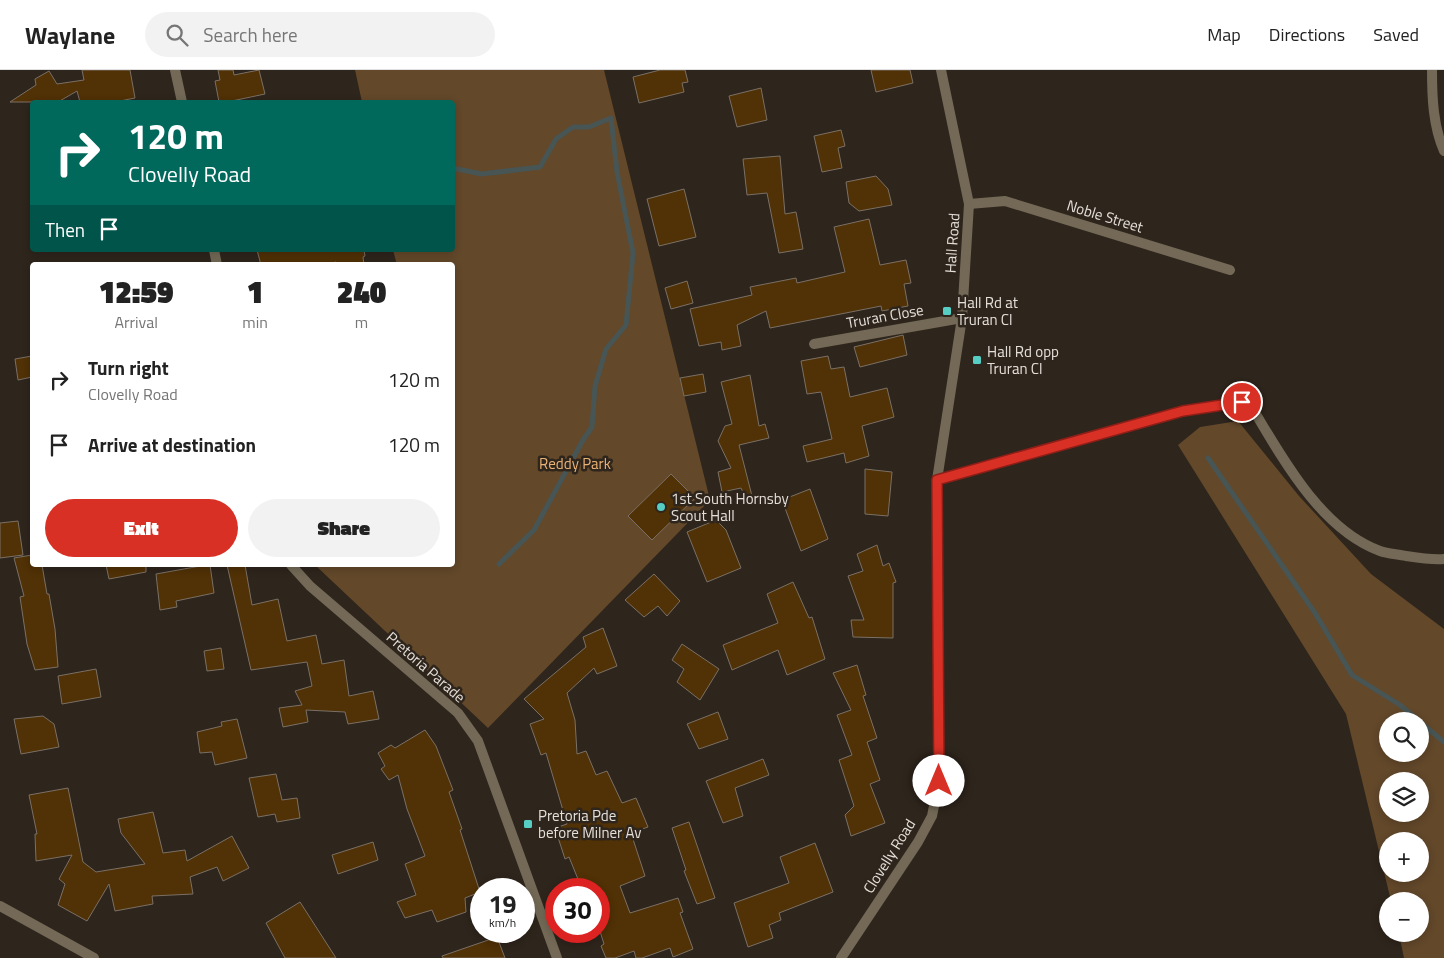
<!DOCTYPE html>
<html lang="en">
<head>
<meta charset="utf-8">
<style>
  :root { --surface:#fff; --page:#f2f2f2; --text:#222; --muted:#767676; --line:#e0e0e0; --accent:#d93025 }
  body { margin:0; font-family:"Titillium Web",sans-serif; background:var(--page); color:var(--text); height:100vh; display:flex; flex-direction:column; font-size:19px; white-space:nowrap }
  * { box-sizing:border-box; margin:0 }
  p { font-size:16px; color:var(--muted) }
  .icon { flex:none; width:28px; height:28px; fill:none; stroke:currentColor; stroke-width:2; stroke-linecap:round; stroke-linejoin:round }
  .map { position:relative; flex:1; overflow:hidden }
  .details { position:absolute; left:30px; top:192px; width:425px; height:305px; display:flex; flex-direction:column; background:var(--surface); border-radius:5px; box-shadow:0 2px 8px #0003 }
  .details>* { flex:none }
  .guide { position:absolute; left:30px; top:30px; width:425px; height:152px; border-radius:5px; box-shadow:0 2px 8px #0003; background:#00695c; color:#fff; overflow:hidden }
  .tools { position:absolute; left:1379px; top:642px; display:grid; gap:10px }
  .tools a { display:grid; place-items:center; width:50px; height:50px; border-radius:50%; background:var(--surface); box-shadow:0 2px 8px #0003; font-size:25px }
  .speed { position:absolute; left:470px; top:808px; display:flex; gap:10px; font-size:25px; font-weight:700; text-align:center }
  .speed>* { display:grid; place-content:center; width:65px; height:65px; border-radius:50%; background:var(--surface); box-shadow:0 2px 8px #0003; line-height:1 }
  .speed small { font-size:12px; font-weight:400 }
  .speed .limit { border:8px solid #d22; background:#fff; color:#111 }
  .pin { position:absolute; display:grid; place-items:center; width:42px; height:42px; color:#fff; margin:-21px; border:2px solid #fff; border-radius:50%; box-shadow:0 1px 5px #0007 }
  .me { position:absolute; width:55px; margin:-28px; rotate:0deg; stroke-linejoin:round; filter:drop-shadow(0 0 4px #0008) }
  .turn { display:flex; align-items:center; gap:18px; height:105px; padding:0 15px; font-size:22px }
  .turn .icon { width:65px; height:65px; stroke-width:2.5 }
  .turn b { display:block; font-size:35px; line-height:42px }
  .then { display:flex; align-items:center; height:48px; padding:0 15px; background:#0003; gap:10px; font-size:19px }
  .eta { display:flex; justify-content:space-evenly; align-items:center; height:85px; text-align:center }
  .eta b { font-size:30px; font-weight:800; line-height:35px }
  .cta { display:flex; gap:10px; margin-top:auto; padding:10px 15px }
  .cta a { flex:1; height:58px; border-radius:30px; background:var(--accent); color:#fff; font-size:20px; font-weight:800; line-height:58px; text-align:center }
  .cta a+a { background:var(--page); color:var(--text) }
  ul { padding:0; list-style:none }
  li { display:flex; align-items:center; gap:15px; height:65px; padding:0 15px }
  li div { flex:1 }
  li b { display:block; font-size:19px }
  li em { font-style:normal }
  header { display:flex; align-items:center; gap:30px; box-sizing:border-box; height:70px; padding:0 25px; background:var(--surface); border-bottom:1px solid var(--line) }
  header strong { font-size:24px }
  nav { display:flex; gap:28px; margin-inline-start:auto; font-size:18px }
  .search { width:350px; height:45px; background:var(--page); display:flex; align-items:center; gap:12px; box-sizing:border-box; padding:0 18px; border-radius:28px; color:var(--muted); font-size:19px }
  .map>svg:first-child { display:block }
  .green { fill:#63482a; fill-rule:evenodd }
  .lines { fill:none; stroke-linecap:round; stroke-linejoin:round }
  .stream { stroke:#485555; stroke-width:5 }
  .building { fill:#513106; stroke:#7a7065 }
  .street { stroke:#736956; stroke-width:10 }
  .route-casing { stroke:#8d1f18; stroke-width:12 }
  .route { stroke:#d93025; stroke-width:9 }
  .poi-dot { fill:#56cec3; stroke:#2e251c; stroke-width:2 }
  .labels { text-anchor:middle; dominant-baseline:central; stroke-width:5; stroke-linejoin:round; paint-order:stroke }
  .street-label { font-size:15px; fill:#e5dfd9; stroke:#2e251c }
  .poi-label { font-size:15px; fill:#e5dfd9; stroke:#2e251c; text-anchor:start }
  .park-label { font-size:15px; fill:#eab275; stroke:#2e251c }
</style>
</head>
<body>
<header>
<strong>Waylane</strong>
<div class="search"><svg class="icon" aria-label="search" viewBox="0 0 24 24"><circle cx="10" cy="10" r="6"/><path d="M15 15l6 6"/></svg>Search here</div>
<nav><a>Map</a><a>Directions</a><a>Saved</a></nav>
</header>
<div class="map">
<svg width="1444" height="888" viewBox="0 0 1444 888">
  <rect width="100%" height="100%" fill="#2e251c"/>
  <g class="green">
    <polygon points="355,0 604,0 710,430 488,658 315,495 452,495 452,195 397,195 393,180 452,180 452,32 362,32"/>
    <path d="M 1238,351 L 1299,426 L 1371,504 L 1444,559 L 1444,888 L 1404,888 L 1399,864 L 1420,864 L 1420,831 L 1391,831 L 1346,644 L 1178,375 L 1200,357 ZM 1388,651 L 1420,651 L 1420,684 L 1388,684 ZM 1388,711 L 1420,711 L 1420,744 L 1388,744 ZM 1388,771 L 1420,771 L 1420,804 L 1388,804 Z"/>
  </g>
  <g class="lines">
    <g class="stream">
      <polyline points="452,98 482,104 540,97 556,69 573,57 589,57 611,48 617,102 633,183 626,255 606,279 595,316 592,357 583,370 534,460 499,494"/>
      <polyline points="1208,388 1315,543 1352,605 1400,635 1419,651"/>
      <polyline points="1420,652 1444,672"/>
    </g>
  </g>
  <g class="building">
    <polygon points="82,0 130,0 135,28 115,32 80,32 77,21 58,32 10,32 36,15 35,9 49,1 57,14 84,10"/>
    <polygon points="218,0 233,0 234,5 259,0 265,24 227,32 219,32 215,11 220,10"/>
    <polygon points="660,0 685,0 688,12 682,13 684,22 639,33 633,7"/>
    <polygon points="871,0 910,0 913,13 876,22"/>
    <polygon points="761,18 767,50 737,57 729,26"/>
    <polygon points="841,60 845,76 838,78 842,98 822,102 814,66"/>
    <polygon points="780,86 785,144 796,142 803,179 779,183 767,123 747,125 743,89"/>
    <polygon points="876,106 888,119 892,135 859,141 849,133 846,112"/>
    <polygon points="684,119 696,167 659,176 647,129"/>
    <polygon points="869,149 880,195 906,190 911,213 904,214 908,236 882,241 881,236 770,258 766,241 737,255 741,276 722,280 721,272 699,276 690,239 752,225 750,217 796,208 797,213 845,202 834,157"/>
    <polygon points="257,180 364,180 365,186 363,187 364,195 336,195 336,192 323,195 261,195"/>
    <polygon points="687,211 693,233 671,239 665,218"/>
    <polygon points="903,265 907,285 860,297 854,277"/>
    <polygon points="32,286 32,307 18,310 15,289"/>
    <polygon points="828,286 831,299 844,297 850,327 887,318 894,347 862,356 869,386 846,393 844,383 807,392 803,376 832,369 821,322 807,324 801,291"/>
    <polygon points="703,304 706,322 684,326 680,308"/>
    <polygon points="750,305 759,356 765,354 769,368 739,375 752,426 746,428 741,418 722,422 718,402 731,398 718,371 725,356 732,354 721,312"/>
    <polygon points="865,399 892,402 888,446 865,444"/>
    <polygon points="671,404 695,428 652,470 628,446"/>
    <polygon points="810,419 828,469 801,481 782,430"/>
    <polygon points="716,450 726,460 741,498 707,512 687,462"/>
    <polygon points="18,451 23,485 0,488 0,453"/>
    <polygon points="877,475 883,496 889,493 896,512 893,513 893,568 853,567 851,550 864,550 848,506 863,501 857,484"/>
    <polygon points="32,485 32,495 42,495 47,524 49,524 55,559 58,597 35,600 27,574 20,527 24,526 14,488"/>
    <polygon points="106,495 146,495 146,502 109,509"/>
    <polygon points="206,495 210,495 214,523 176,531 177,537 160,540 156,504"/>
    <polygon points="227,495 245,495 252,535 278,529 287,571 316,565 322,594 344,590 349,626 373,621 379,649 348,654 345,642 306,640 308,652 283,657 279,638 302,635 295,621 312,616 307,592 251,600"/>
    <polygon points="654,504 680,531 667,546 658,536 644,547 625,530"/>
    <polygon points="793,512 809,548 812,547 825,589 787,605 778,580 732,600 723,575 778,553 767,524"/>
    <polygon points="603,558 617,596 597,604 594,598 567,623 575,650 577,684 586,681 596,705 607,701 622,733 636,728 648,757 631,763 645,806 620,816 630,843 678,828 683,842 680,843 693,879 673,887 670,878 642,888 636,888 634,881 615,888 606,888 601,876 604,874 599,858 599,819 582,819 569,787 565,789 555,758 567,754 546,683 541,685 530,654 544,649 524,629 586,577 583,567"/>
    <polygon points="682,574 719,599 700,630 677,612 684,599 672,590"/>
    <polygon points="221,578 224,599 207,601 204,581"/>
    <polygon points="857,595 866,625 863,626 877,668 867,672 880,710 870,714 885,753 851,766 845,745 854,736 839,690 852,685 837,645 851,640 833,603"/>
    <polygon points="96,599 101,627 62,634 58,606"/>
    <polygon points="718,642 728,669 699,679 687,654"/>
    <polygon points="43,646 54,654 59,677 21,684 14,649"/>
    <polygon points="237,649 247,688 215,695 212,682 200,683 197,662 222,656 221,652"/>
    <polygon points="425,660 436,676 453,720 449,722 462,759 460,760 480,822 465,828 466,842 437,852 432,840 405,848 397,832 416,825 405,794 425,786 407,739 398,705 389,710 381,699 385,696 378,683 391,675 395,678"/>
    <polygon points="763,689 769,705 735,718 743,746 723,753 706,711"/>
    <polygon points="276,704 282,730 297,728 300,748 277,752 275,744 258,747 249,708"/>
    <polygon points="68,718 83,792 96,802 145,794 121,763 118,749 153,742 163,783 185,780 187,791 232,766 249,798 223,811 217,797 190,807 193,824 152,826 153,834 115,841 109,814 87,851 58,835 65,814 59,809 72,785 36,791 35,764 37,764 29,725"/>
    <polygon points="689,752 715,828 697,834 684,801 686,800 672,758"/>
    <polygon points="373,772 378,790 338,804 332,785"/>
    <polygon points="815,773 833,822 779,843 781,850 769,855 773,868 748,877 734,833 789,813 780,787"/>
    <polygon points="300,832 336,888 285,888 266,853"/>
    <polygon points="497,867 505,888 443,888 442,886"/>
  </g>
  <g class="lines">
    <g class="street">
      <polyline points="175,0 182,32"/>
      <path d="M 1432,0 C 1432,27 1433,56 1444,81"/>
      <polyline points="969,134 1005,131 1230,200"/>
      <polyline points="214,180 217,195"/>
      <polyline points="814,274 962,248"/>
      <path d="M 937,410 L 1183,341 L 1242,332 L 1250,334 C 1281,386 1320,459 1380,481 C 1388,484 1398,484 1406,486 C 1419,488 1431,490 1444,489"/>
      <polyline points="291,495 310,516 458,643 478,671 557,888"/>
      <polyline points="0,836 94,888"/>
      <polyline points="841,888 918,772 932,746 939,711 937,410 962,248 969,134 941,0"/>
    </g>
  </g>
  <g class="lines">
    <defs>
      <polyline id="route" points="939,711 937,410 1183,341 1242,332"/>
    </defs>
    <use href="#route" class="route-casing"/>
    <use href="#route" class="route"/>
  </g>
  <g class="poi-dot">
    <rect x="942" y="236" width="10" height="10" rx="2.5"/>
    <rect x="972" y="285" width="10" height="10" rx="2.5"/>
    <circle cx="661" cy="437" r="5"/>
    <rect x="523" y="749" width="10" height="10" rx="2.5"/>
  </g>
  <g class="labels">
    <g class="street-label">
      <text transform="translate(1105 146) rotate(17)">Noble Street</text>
      <text transform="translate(952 173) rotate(-86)">Hall Road</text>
      <text transform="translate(885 246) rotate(-10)">Truran Close</text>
      <text transform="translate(426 597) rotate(41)">Pretoria Parade</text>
      <text transform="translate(889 786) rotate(-58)">Clovelly Road</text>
    </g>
    <g class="poi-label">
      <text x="957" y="232">Hall Rd at<tspan x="957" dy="17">Truran Cl</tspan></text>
      <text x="987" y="281">Hall Rd opp<tspan x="987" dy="17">Truran Cl</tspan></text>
      <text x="671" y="428">1st South Hornsby<tspan x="671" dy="17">Scout Hall</tspan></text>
      <text x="538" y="745">Pretoria Pde<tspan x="538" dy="17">before Milner Av</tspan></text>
    </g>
    <g class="park-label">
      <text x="575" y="393">Reddy Park</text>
    </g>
  </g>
</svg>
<div class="tools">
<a><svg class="icon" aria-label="search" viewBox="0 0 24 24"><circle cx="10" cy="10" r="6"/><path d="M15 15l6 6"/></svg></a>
<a><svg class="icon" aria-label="layers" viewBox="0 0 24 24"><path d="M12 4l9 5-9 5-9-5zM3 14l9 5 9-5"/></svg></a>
<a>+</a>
<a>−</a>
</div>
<div class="speed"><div>19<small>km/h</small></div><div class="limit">30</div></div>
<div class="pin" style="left:1242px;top:332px;background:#d93025"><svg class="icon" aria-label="arrive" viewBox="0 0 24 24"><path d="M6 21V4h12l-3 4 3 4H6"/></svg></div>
<svg class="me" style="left:939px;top:711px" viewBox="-20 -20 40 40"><circle r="19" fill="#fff"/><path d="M0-13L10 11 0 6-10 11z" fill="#d93025"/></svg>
<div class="guide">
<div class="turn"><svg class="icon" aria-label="right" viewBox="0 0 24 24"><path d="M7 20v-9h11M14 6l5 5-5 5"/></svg><div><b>120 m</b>Clovelly Road</div></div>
<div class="then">Then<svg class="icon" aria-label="arrive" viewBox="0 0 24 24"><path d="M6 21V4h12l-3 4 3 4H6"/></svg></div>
</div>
<section class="details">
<div class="eta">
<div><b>12:59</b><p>Arrival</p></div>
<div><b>1</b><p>min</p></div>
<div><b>240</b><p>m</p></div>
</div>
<ul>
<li><svg class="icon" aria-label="right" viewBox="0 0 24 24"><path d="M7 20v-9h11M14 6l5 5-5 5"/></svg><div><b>Turn right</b><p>Clovelly Road</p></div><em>120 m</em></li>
<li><svg class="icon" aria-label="arrive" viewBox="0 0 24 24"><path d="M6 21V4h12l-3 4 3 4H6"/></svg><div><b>Arrive at destination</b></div><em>120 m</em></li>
</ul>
<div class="cta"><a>Exit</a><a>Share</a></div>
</section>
</div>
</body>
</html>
